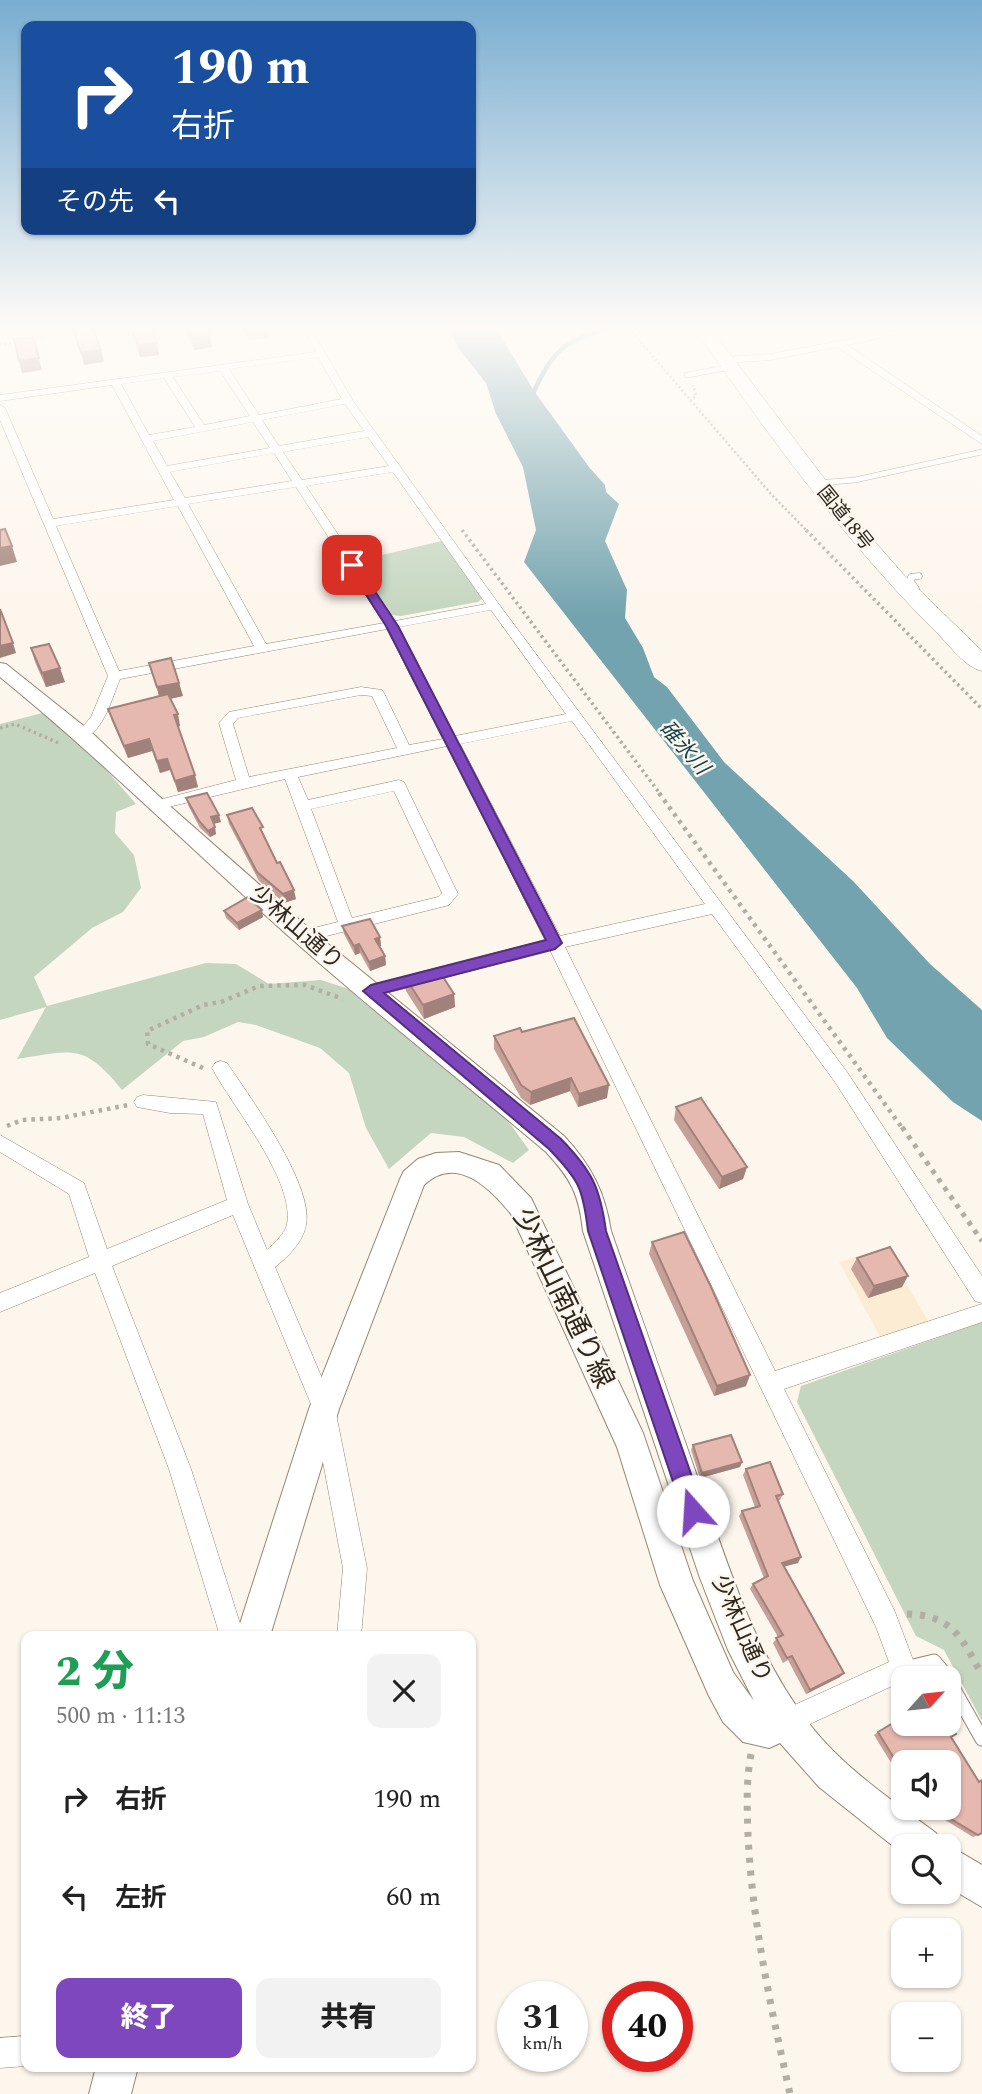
<!DOCTYPE html>
<html lang="ja">
<head>
<meta charset="utf-8">
<style>
  :root { --surface:#fff; --page:#f2f2f2; --text:#222; --muted:#767676; --accent:#7f47bd }
  body { margin:0; font-family:Spectral,"Noto Sans JP",serif; background:var(--page); color:var(--text); height:100vh; display:flex; flex-direction:column; font-size:26px; white-space:nowrap }
  * { box-sizing:border-box; margin:0 }
  p { font-size:23px; color:var(--muted) }
  .icon { flex:none; width:38px; height:38px; fill:none; stroke:currentColor; stroke-width:2; stroke-linecap:round; stroke-linejoin:round }
  .map { position:relative; flex:1; overflow:hidden }
  .side { position:absolute; left:21px; top:1631px; width:455px; height:441px; display:flex; flex-direction:column; background:var(--surface); border-radius:14px; box-shadow:0 2px 5px #0004 }
  .side>* { flex:none }
  .hud { position:absolute; left:21px; top:21px; width:455px; height:214px; border-radius:14px; box-shadow:0 2px 5px #0004; background:#1a4fa0; color:#fff; overflow:hidden }
  .needle { width:46px; rotate:63deg }
  .controls { position:absolute; left:891px; top:1666px; display:grid; gap:14px }
  .controls a { display:grid; place-items:center; width:70px; height:70px; border-radius:14px; background:var(--surface); box-shadow:0 2px 5px #0004; font-size:35px }
  .speed { position:absolute; left:497px; top:1981px; display:flex; gap:14px; font-size:35px; font-weight:700; text-align:center }
  .speed>* { display:grid; place-content:center; width:91px; height:91px; border-radius:50%; background:var(--surface); box-shadow:0 2px 5px #0004; line-height:1 }
  .speed small { font-size:18px; font-weight:400 }
  .speed .limit { border:10px solid #d22; background:#fff; color:#111 }
  .pin { position:absolute; display:grid; place-items:center; width:60px; height:60px; color:#fff; margin:-30px; border-radius:14px; box-shadow:0 4px 10px #0006 }
  .me { position:absolute; width:77px; margin:-38px; rotate:341deg; stroke-linejoin:round; filter:drop-shadow(0 0 5px #0008) }
  .turn { display:flex; align-items:center; gap:24px; height:147px; padding:0 35px; font-size:32px }
  .turn .icon { width:91px; height:91px; stroke-width:2.5 }
  .turn b { display:block; font-size:49px; line-height:60px }
  .then { display:flex; align-items:center; height:66px; padding:0 35px; background:#0003; gap:14px; font-size:26px }
  .round { display:grid; place-items:center; flex:none; width:74px; height:74px; border-radius:14px; background:var(--page) }
  .head { display:flex; align-items:center; justify-content:space-between; height:119px; padding:0 35px }
  h1 { font-size:42px; font-weight:800; line-height:52px; color:#1e9e55 }
  .primary-button { display:flex; gap:14px; margin-top:auto; padding:14px 35px }
  .primary-button a { flex:1; height:80px; border-radius:14px; background:var(--accent); color:#fff; font-size:28px; font-weight:800; line-height:80px; text-align:center }
  .primary-button a+a { background:var(--page); color:var(--text) }
  ul { padding:0; list-style:none }
  li { display:flex; align-items:center; gap:21px; height:98px; padding:0 35px }
  li div { flex:1 }
  li b { display:block; font-size:26px }
  li em { font-style:normal }
  .map>svg:first-child { display:block }
  .built { fill:#fdecd4 }
  .green { fill:#c4d6bf }
  .water { fill:#72a3ae }
  .lines { fill:none; stroke-linecap:round; stroke-linejoin:round }
  .stream { stroke:#72a3ae; stroke-width:4.5 }
  .lane-far2-casing { stroke:#958671; stroke-width:6 }
  .lane-far1-casing { stroke:#958671; stroke-width:7 }
  .lane-casing { stroke:#958671; stroke-width:15 }
  .street-casing { stroke:#958671; stroke-width:1 }
  .secondary-casing { stroke:#958671; stroke-width:2 }
  .highway-casing { stroke:#958671; stroke-width:1 }
  .path-far4 { stroke:#b3ada4; stroke-width:2.5; stroke-dasharray:2 2.5; stroke-linecap:butt }
  .path-far3 { stroke:#b3ada4; stroke-width:3.5; stroke-dasharray:2.5 3.5; stroke-linecap:butt }
  .path-far2 { stroke:#b3ada4; stroke-width:4.5; stroke-dasharray:3.5 5; stroke-linecap:butt }
  .path-far1 { stroke:#b3ada4; stroke-width:5; stroke-dasharray:4.5 6; stroke-linecap:butt }
  .path { stroke:#b3ada4; stroke-width:7; stroke-dasharray:5 8; stroke-linecap:butt }
  .lane-far2 { stroke:#fff; stroke-width:5 }
  .lane-far1 { stroke:#fff; stroke-width:6 }
  .lane { stroke:#fff; stroke-width:13 }
  .street { fill:#fff; fill-rule:evenodd }
  .secondary { fill:#fff; fill-rule:evenodd }
  .highway { fill:#fff; fill-rule:evenodd }
  .wall { fill:#c69f97 }
  .shaded-wall { fill:#a1827b }
  .building { fill:#e6b9b0; stroke:#a1827b; stroke-width:2 }
  .route { fill:#7f47bd; stroke:#532e7b; stroke-width:2 }
  .labels { text-anchor:middle; dominant-baseline:central; stroke-width:5; stroke-linejoin:round; paint-order:stroke }
  .far-street-label { font-size:19px; fill:#2d271f; stroke:#fdf6ed }
  .far-water-label { font-size:21px; font-style:italic; fill:#123f49; stroke:#fdf6ed }
  .street-label { font-size:23px; fill:#2d271f; stroke:#fdf6ed }
  .near-street-label { font-size:28px; fill:#2d271f; stroke:#fdf6ed }
</style>
</head>
<body>
<div class="map">
<svg width="982" height="2094" viewBox="0 0 982 2094">
  <rect width="100%" height="100%" fill="#fdf6ed"/>
  <polygon class="built" points="885,1248 929,1322 881,1338 839,1262"/>
  <g class="green">
    <polygon points="442,541 483,598 478,602 401,616 390,615 356,561"/>
    <path d="M 42,713 L 96,758 L 136,804 L 116,812 L 115,833 L 134,855 L 141,888 L 123,912 L 92,928 L 34,977 L 47,1006 L 206,963 L 236,964 L 269,984 L 321,980 L 349,989 L 432,1054 L 511,1125 L 529,1150 L 513,1163 L 464,1137 L 431,1133 L 389,1169 L 366,1128 L 349,1073 L 320,1048 L 256,1025 L 238,1022 L 204,1037 L 183,1041 L 122,1090 C 83,1042 73,1051 17,1059 L 46,1007 L 0,1020 L 0,724 Z"/>
    <polygon points="982,1322 982,1721 944,1650 916,1636 797,1402 801,1386"/>
  </g>
  <polygon class="water" points="447,325 494,325 534,391 589,467 605,485 606,492 619,504 605,541 627,590 625,618 643,648 654,677 667,687 724,762 853,881 930,964 982,1010 982,1121 953,1102 887,1038 857,988 524,562 536,530 523,467 496,414 486,383 459,349"/>
  <g class="lines">
    <path class="stream" d="M 531,398 C 551,353 562,340 611,328"/>
    <defs>
      <g id="lane-far2">
        <polyline points="687,375 731,367"/>
        <polyline points="816,483 855,480 982,452"/>
      </g>
      <polyline id="lane-far1" points="916,589 910,580 911,577 919,576"/>
      <g id="lane">
        <polyline points="905,1668 934,1661 948,1678"/>
        <polyline points="948,1679 982,1739"/>
      </g>
      <g id="street">
        <path d="M 301,325 L 309,325 L 353,401 L 498,603 L 847,1072 L 982,1276 L 982,1303 L 975,1301 L 835,1082 L 712,914 L 565,947 L 775,1371 L 982,1304 L 982,1322 L 784,1389 L 895,1612 L 916,1668 L 913,1677 L 903,1678 L 903,1681 L 786,1735 L 777,1731 L 773,1722 L 777,1713 L 889,1662 L 876,1627 L 550,950 L 371,997 L 363,991 L 371,985 L 545,940 L 447,746 L 298,777 L 308,800 L 399,780 L 404,782 L 458,894 L 449,905 L 303,942 L 295,936 L 297,932 L 338,922 L 285,779 L 156,810 L 149,805 L 151,802 L 236,780 L 219,723 L 229,712 L 234,711 L 361,687 L 382,690 L 384,693 L 409,745 L 443,739 L 387,629 L 120,679 C 112,698 104,731 83,739 L 76,735 L 91,717 L 108,676 L 0,420 L 0,405 L 5,408 L 53,519 L 174,500 L 112,385 L 0,401 L 0,395 L 316,352 ZM 318,357 L 342,399 L 259,415 L 229,369 ZM 220,371 L 250,416 L 204,425 L 173,377 ZM 164,378 L 195,427 L 149,435 L 121,384 ZM 345,404 L 364,431 L 279,446 L 262,420 ZM 253,422 L 270,448 L 167,466 L 153,441 ZM 368,437 L 389,466 L 302,480 L 283,452 ZM 274,453 L 292,481 L 185,498 L 170,472 ZM 393,472 L 486,604 L 395,621 L 306,486 ZM 296,487 L 384,623 L 266,644 L 188,504 ZM 178,506 L 254,646 L 119,671 L 56,526 ZM 491,610 L 566,714 L 455,736 L 399,627 ZM 361,695 L 372,696 L 397,748 L 249,777 L 233,724 L 238,718 ZM 572,721 L 705,904 L 560,936 L 460,744 ZM 394,791 L 442,893 L 438,897 L 352,918 L 311,809 Z"/>
        <polygon points="926,325 942,325 847,345 982,436 982,444 837,347 770,360 726,363 721,360 726,357 770,354"/>
        <path d="M 221,1061 L 227,1063 C 250,1097 314,1185 306,1225 C 303,1242 288,1257 275,1267 L 335,1409 L 367,1568 L 361,1636 L 337,1636 L 343,1568 L 313,1409 L 233,1215 L 112,1266 L 191,1469 L 244,1636 L 220,1636 L 169,1469 L 95,1273 L 0,1312 L 0,1293 L 89,1257 L 69,1194 L 0,1152 L 0,1135 L 84,1183 L 107,1249 L 227,1200 L 203,1114 L 170,1113 L 137,1107 L 134,1102 L 137,1097 L 143,1095 L 216,1102 L 248,1204 L 267,1250 C 274,1243 285,1234 287,1224 C 295,1180 232,1106 212,1068 L 215,1063 Z"/>
        <polygon points="26,2036 26,2066 0,2068 0,2038"/>
      </g>
      <g id="secondary">
        <path d="M 0,663 L 6,664 L 90,731 L 163,800 L 311,930 L 564,1136 C 591,1165 605,1192 611,1231 C 640,1313 669,1395 697,1476 C 727,1562 754,1654 811,1726 C 845,1769 893,1801 936,1833 L 942,1846 L 903,1846 L 903,1854 L 819,1787 L 780,1743 L 769,1748 L 743,1742 L 723,1722 L 709,1696 L 660,1585 L 617,1447 L 511,1214 C 490,1188 456,1154 424,1185 L 339,1409 L 270,1636 L 236,1636 L 309,1409 L 400,1179 L 404,1171 L 418,1159 L 436,1153 L 459,1152 L 499,1165 L 531,1198 L 643,1433 L 693,1581 L 733,1672 L 754,1701 L 728,1650 L 700,1578 L 583,1231 C 579,1194 571,1179 546,1152 C 462,1081 375,1013 293,940 C 195,853 102,760 0,677 Z"/>
        <polygon points="948,1845 982,1865 982,1907 948,1887 948,1846 945,1846"/>
        <polygon points="96,2067 138,2067 131,2094 89,2094"/>
      </g>
      <path id="highway" d="M 692,325 L 708,325 L 855,519 L 904,575 L 982,651 L 982,671 C 965,667 950,646 938,634 C 844,541 767,433 692,325 Z"/>
    </defs>
    <use href="#lane-far2" class="lane-far2-casing"/>
    <use href="#lane-far1" class="lane-far1-casing"/>
    <use href="#lane" class="lane-casing"/>
    <use href="#street" class="street-casing"/>
    <use href="#secondary" class="secondary-casing"/>
    <use href="#highway" class="highway-casing"/>
    <g class="path-far4">
      <polyline points="119,325 134,329"/>
      <polyline points="626,325 771,494 808,532"/>
      <polyline points="150,332 184,328 182,325"/>
      <polyline points="31,342 62,327 86,325"/>
      <polyline points="0,344 19,343"/>
      <polyline points="690,401 696,396 693,385"/>
    </g>
    <g class="path-far3">
      <polyline points="462,530 661,795"/>
      <polyline points="806,530 982,709"/>
      <polyline points="0,728 15,724 61,744"/>
    </g>
    <g class="path-far2">
      <polyline points="659,793 903,1129"/>
      <polyline points="203,1068 148,1044 147,1031 203,1005 221,1002 259,986 305,985 343,999"/>
      <polyline points="7,1126 22,1120 61,1118 128,1105"/>
    </g>
    <polyline class="path-far1" points="902,1127 982,1241"/>
    <g class="path">
      <path d="M 907,1614 C 953,1615 962,1639 982,1675"/>
      <path d="M 751,1754 C 746,1781 747,1807 748,1834 C 752,1922 771,2008 790,2094"/>
    </g>
    <use href="#lane-far2" class="lane-far2"/>
    <use href="#lane-far1" class="lane-far1"/>
    <use href="#lane" class="lane"/>
    <use href="#street" class="street"/>
    <use href="#secondary" class="secondary"/>
    <use href="#highway" class="highway"/>
  </g>
  <g class="wall">
    <polygon points="130,325 165,325 150,326 159,355 140,357 133,337"/>
    <polygon points="184,325 205,325 210,336 212,347 194,350 185,331"/>
    <polygon points="240,325 268,325 269,338 249,340"/>
    <polygon points="31,648 65,682 46,687 35,662"/>
    <polygon points="149,663 179,683 183,696 170,699 180,726 178,727 198,787 178,792 170,770 160,773 152,751 128,758 112,721 108,709 159,696"/>
    <polygon points="186,798 221,822 213,824 216,834 210,837 200,828 188,805"/>
    <polygon points="227,815 265,836 264,836 277,863 296,899 284,903 259,881 229,824"/>
    <polygon points="224,911 263,917 239,930 226,918"/>
    <polygon points="342,926 380,937 381,946 380,946 385,956 386,965 370,971 360,953 355,955 344,934"/>
    <polygon points="405,977 454,994 455,1007 424,1019 406,991"/>
    <polygon points="522,1032 607,1098 578,1107 570,1091 530,1105 521,1098 494,1049 494,1036"/>
    <polygon points="676,1107 747,1167 743,1179 719,1189 674,1120"/>
    <polygon points="652,1242 746,1386 714,1396 649,1254"/>
    <polygon points="857,1258 902,1287 868,1298 851,1269"/>
    <polygon points="693,1445 742,1462 740,1467 700,1478 691,1450"/>
    <polygon points="746,1469 783,1494 780,1500 778,1500 798,1563 784,1566 840,1677 806,1694 788,1660 783,1663 773,1643 778,1637 750,1589 753,1584 764,1578 739,1516 742,1511 755,1507 743,1475"/>
    <polygon points="878,1732 951,1737 979,1781 982,1780 978,1835 973,1837 942,1818 936,1808 948,1808 948,1762 903,1762 903,1782 874,1735"/>
  </g>
  <g class="shaded-wall">
    <polygon points="34,325 54,325 35,327"/>
    <polygon points="246,325 268,325 269,338 249,340"/>
    <polygon points="210,336 212,347 194,350 192,338"/>
    <polygon points="33,337 42,370 22,373 19,361"/>
    <polygon points="157,343 159,355 140,357 138,345"/>
    <polygon points="101,350 104,362 84,365 81,353"/>
    <polygon points="12,546 17,562 0,566 0,548"/>
    <polygon points="13,643 16,653 0,658 0,646"/>
    <polygon points="60,668 65,682 46,687 42,673"/>
    <polygon points="179,683 183,696 160,701 157,687"/>
    <polygon points="178,714 180,726 176,727 174,715"/>
    <polygon points="149,739 152,751 128,758 124,746"/>
    <polygon points="167,759 170,770 160,773 157,761"/>
    <polygon points="195,775 198,787 178,792 175,781"/>
    <polygon points="219,815 221,822 213,824 211,817"/>
    <polygon points="215,827 216,834 210,837 208,831"/>
    <polygon points="294,890 296,899 284,903 283,894"/>
    <polygon points="262,910 263,917 239,930 237,923"/>
    <polygon points="380,937 381,946 376,947 375,939"/>
    <polygon points="359,944 360,953 355,955 354,946"/>
    <polygon points="385,956 386,965 370,971 369,962"/>
    <polygon points="454,994 455,1007 424,1019 423,1005"/>
    <polygon points="571,1078 570,1091 530,1105 531,1092"/>
    <polygon points="609,1085 607,1098 578,1107 579,1094"/>
    <polygon points="747,1167 743,1179 719,1189 722,1177"/>
    <polygon points="908,1276 902,1287 868,1298 874,1286"/>
    <polygon points="750,1375 746,1386 714,1396 717,1386"/>
    <polygon points="742,1462 740,1467 700,1478 702,1473"/>
    <polygon points="801,1557 798,1563 779,1568 782,1563"/>
    <polygon points="844,1673 840,1677 806,1694 810,1690"/>
  </g>
  <g class="building">
    <polygon points="72,325 92,325 101,350 81,353"/>
    <polygon points="130,325 150,325 157,343 138,345"/>
    <polygon points="186,325 205,325 210,336 192,338"/>
    <polygon points="33,337 39,358 19,361 14,339"/>
    <polygon points="5,529 12,546 0,548 0,530"/>
    <polygon points="0,609 13,643 0,646"/>
    <polygon points="49,644 60,668 42,673 31,648"/>
    <polygon points="171,658 179,683 157,687 149,663"/>
    <polygon points="168,694 178,714 174,715 195,775 175,781 167,759 157,761 149,739 124,746 108,709"/>
    <polygon points="207,793 219,815 211,817 215,827 208,831 199,821 186,798"/>
    <polygon points="252,808 263,827 260,828 277,863 280,862 294,890 283,894 257,872 227,815"/>
    <polygon points="248,897 262,910 237,923 224,911"/>
    <polygon points="370,919 380,937 375,939 385,956 369,962 359,944 354,946 342,926"/>
    <polygon points="438,969 454,994 423,1005 405,977"/>
    <polygon points="574,1018 609,1085 579,1094 571,1078 531,1092 521,1085 494,1036 520,1028 522,1032"/>
    <polygon points="701,1098 747,1167 722,1177 676,1107"/>
    <polygon points="684,1232 711,1287 750,1375 717,1386 652,1242"/>
    <polygon points="890,1247 908,1276 874,1286 857,1258"/>
    <polygon points="731,1435 742,1462 702,1473 693,1445"/>
    <polygon points="770,1462 783,1494 776,1496 801,1557 782,1563 844,1673 810,1690 792,1656 787,1658 776,1638 783,1635 753,1584 768,1576 742,1511 760,1506 746,1469"/>
    <polygon points="903,1717 903,1724 948,1723 956,1734 951,1737 979,1782 982,1780 982,1833 978,1835 946,1816 942,1808 948,1808 948,1762 903,1762 903,1773 878,1732"/>
  </g>
  <linearGradient id="sky" x2="0" y2="1"><stop stop-color="#79add1"/><stop offset="0.53" stop-color="#fefbf7"/><stop offset="1" stop-color="#fefbf7" stop-opacity="0"/></linearGradient>
  <rect width="982" height="618" fill="url(#sky)"/>
  <path class="route" d="M 348,563 L 356,563 L 398,626 L 562,943 L 555,949 L 384,993 L 561,1139 C 592,1171 600,1187 606,1231 L 704,1511 L 701,1519 L 693,1522 L 686,1519 L 683,1511 L 588,1231 C 583,1188 579,1180 549,1149 L 363,991 L 371,985 L 546,940 L 386,626 L 347,565 Z"/>
  <g class="labels">
    <g class="far-street-label">
      <text transform="translate(845 518) rotate(51)">国道18号</text>
    </g>
    <g class="far-water-label">
      <text transform="translate(684 748) rotate(49)">碓氷川</text>
    </g>
    <g class="street-label">
      <text transform="translate(296 928) rotate(41)">少林山通り</text>
      <text transform="translate(741 1629) rotate(66)">少林山通り</text>
    </g>
    <g class="near-street-label">
      <text transform="translate(563 1298) rotate(64)">少林山南通り線</text>
    </g>
  </g>
</svg>
<div class="controls">
<a><svg class="needle" viewBox="-14 -14 28 28"><path d="M0-13l5 13h-10z" fill="#e53935"/><path d="M0 13l5-13h-10z" fill="#767676"/></svg></a>
<a><svg class="icon" aria-label="sound" viewBox="0 0 24 24"><path d="M4 9h4l5-4v14l-5-4H4zM17 9q2 3 0 6"/></svg></a>
<a><svg class="icon" aria-label="search" viewBox="0 0 24 24"><circle cx="10" cy="10" r="6"/><path d="M15 15l6 6"/></svg></a>
<a>+</a>
<a>−</a>
</div>
<div class="speed"><div>31<small>km/h</small></div><div class="limit">40</div></div>
<div class="pin" style="left:352px;top:565px;background:#d93025"><svg class="icon" aria-label="arrive" viewBox="0 0 24 24"><path d="M6 21V4h12l-3 4 3 4H6"/></svg></div>
<svg class="me" style="left:693px;top:1511px" viewBox="-20 -20 40 40"><circle r="19" fill="#fff"/><path d="M0-13L10 11 0 6-10 11z" fill="#7f47bd"/></svg>
<div class="hud">
<div class="turn"><svg class="icon" aria-label="right" viewBox="0 0 24 24"><path d="M7 20v-9h11M14 6l5 5-5 5"/></svg><div><b>190 m</b>右折</div></div>
<div class="then">その先<svg class="icon" aria-label="left" viewBox="0 0 24 24"><path d="M17 20v-9H6M10 6l-5 5 5 5"/></svg></div>
</div>
<section class="side">
<div class="head"><div><h1>2 分</h1><p>500 m · 11:13</p></div><a class="round"><svg class="icon" aria-label="close" viewBox="0 0 24 24"><path d="M6 6l12 12M18 6L6 18"/></svg></a></div>
<ul>
<li><svg class="icon" aria-label="right" viewBox="0 0 24 24"><path d="M7 20v-9h11M14 6l5 5-5 5"/></svg><div><b>右折</b></div><em>190 m</em></li>
<li><svg class="icon" aria-label="left" viewBox="0 0 24 24"><path d="M17 20v-9H6M10 6l-5 5 5 5"/></svg><div><b>左折</b></div><em>60 m</em></li>
</ul>
<div class="primary-button"><a>終了</a><a>共有</a></div>
</section>
</div>
</body>
</html>
